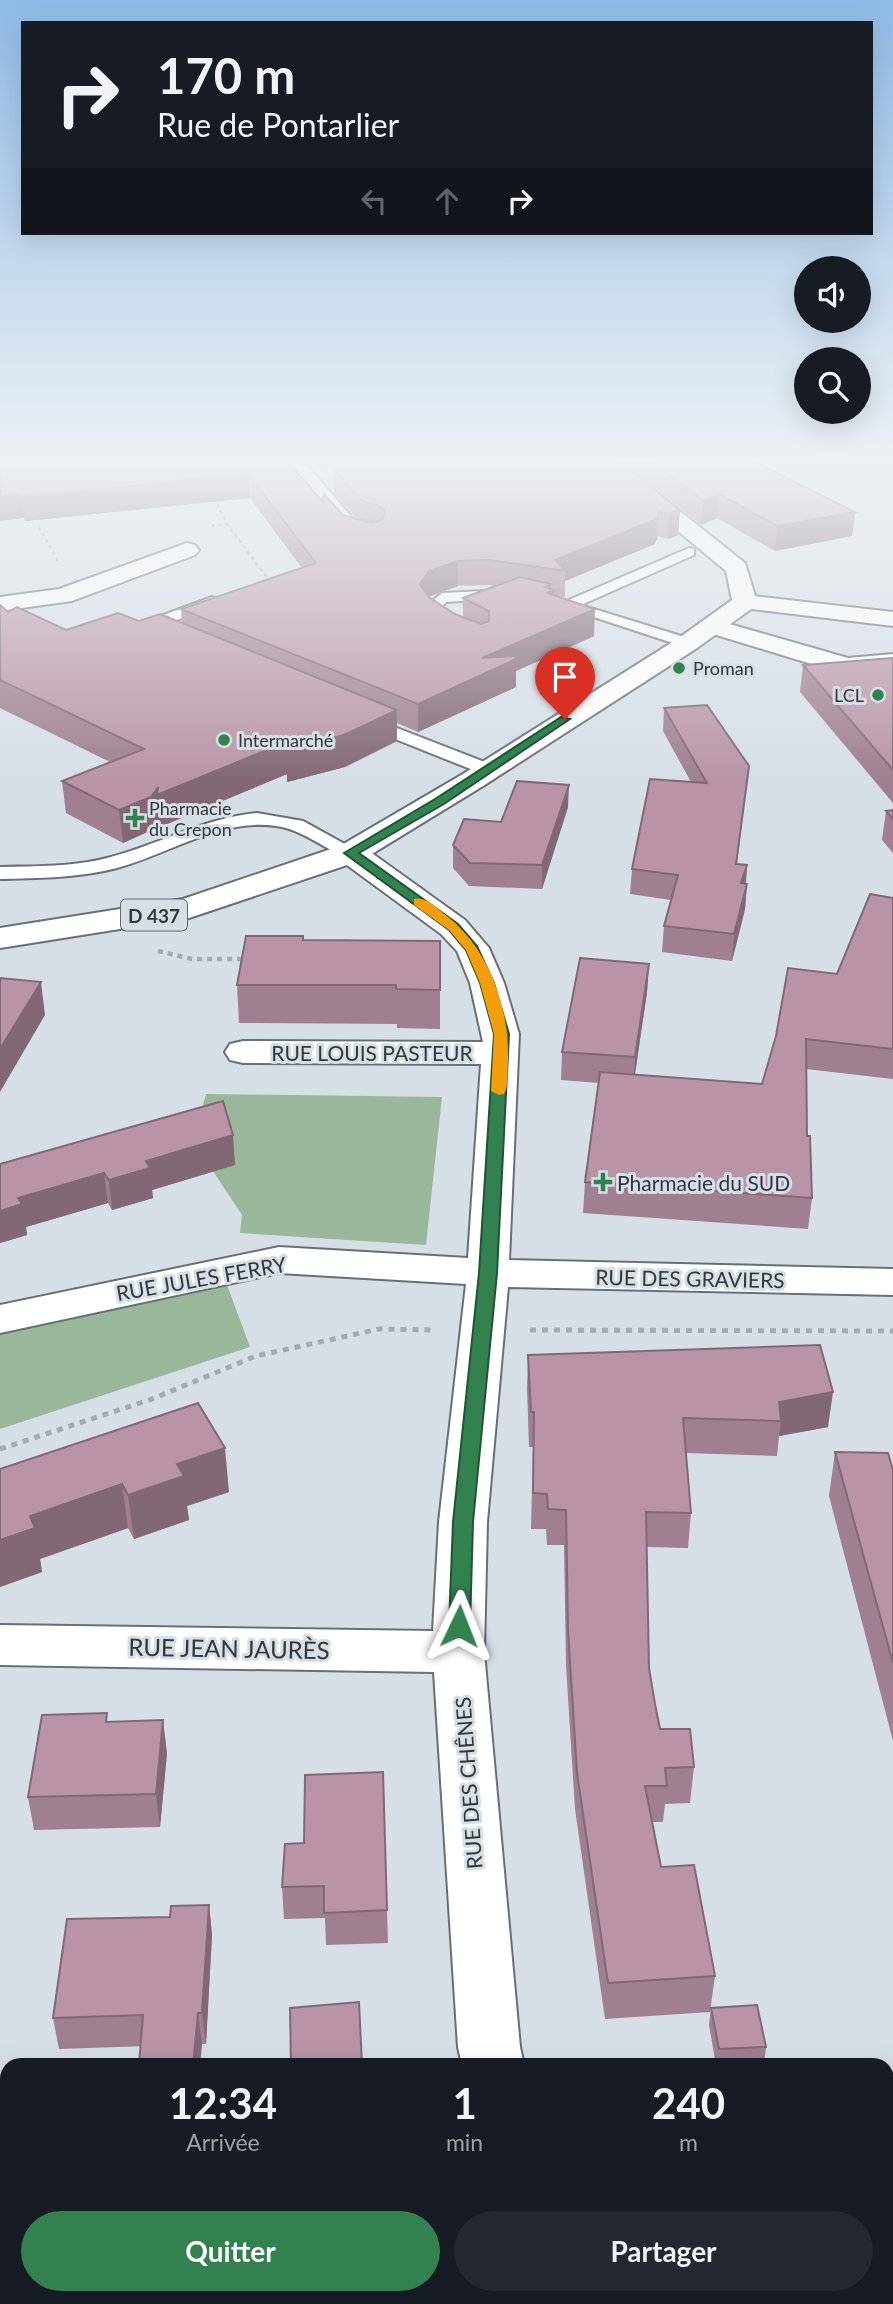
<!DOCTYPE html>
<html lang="fr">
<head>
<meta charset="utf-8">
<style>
  :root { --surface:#171b24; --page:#242831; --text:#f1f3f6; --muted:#9ea1a6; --accent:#338150 }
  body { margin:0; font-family:Lato,sans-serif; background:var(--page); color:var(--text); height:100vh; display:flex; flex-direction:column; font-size:26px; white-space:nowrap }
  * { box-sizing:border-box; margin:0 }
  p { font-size:23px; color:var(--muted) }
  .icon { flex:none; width:38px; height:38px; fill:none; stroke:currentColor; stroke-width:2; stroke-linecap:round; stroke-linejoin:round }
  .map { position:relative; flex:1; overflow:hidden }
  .drawer { position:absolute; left:0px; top:2058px; width:894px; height:247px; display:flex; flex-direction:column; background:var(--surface); border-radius:21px 21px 0 0; box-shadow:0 7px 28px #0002 }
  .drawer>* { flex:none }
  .guide { position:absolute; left:21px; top:21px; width:852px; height:214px; border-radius:0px; box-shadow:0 7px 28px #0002; background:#171b24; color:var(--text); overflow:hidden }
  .buttons { position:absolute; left:794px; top:256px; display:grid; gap:14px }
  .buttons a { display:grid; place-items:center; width:77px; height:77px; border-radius:50%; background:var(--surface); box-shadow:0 7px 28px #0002; font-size:35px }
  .pin { position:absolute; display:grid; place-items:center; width:60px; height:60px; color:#fff; margin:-72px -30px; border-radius:50% 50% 50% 0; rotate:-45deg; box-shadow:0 0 7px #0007 }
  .pin .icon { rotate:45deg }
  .me { position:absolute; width:77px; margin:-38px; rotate:2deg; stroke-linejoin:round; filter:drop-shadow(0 0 5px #0008) }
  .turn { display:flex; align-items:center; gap:24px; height:147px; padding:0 21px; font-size:32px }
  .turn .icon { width:91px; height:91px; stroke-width:2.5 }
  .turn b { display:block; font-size:49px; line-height:60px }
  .lanes { display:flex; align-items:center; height:66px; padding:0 21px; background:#0003; justify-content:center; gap:35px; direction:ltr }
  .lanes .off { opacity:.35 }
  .eta { display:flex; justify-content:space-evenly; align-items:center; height:119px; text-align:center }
  .eta b { font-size:42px; font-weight:700; line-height:49px }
  .action { display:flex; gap:14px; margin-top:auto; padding:14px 21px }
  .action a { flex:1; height:80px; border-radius:42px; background:var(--accent); color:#fff; font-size:28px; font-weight:700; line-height:80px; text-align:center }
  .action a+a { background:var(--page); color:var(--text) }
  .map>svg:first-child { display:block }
  .green { fill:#9ab79c }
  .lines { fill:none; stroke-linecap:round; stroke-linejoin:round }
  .service-casing { stroke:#686f75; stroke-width:4 }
  .minor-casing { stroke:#686f75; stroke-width:4 }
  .secondary-casing { stroke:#686f75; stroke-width:4 }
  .primary-casing { stroke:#686f75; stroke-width:4 }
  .path-far3 { stroke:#a4abb0; stroke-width:2.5; stroke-dasharray:3.5 3.5; stroke-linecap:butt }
  .path-far2 { stroke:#a4abb0; stroke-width:4.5; stroke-dasharray:5 5; stroke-linecap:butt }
  .path-far1 { stroke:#a4abb0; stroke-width:5; stroke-dasharray:6 6; stroke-linecap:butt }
  .path { stroke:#a4abb0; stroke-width:7; stroke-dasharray:8 8; stroke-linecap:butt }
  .service { fill:#fff; fill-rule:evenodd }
  .minor { fill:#fff; fill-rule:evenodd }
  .secondary { fill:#fff; fill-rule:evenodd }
  .primary { fill:#fff; fill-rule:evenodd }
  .wall { fill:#9f7f90; fill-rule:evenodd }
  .shaded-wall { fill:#826875 }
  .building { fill:#b994a7; stroke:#826875; stroke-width:2 }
  .route { fill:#338150; stroke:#215434; stroke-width:2 }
  .slow { fill:#f59e0b }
  .poi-dot { fill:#338150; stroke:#d7dfe6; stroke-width:2.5 }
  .labels { text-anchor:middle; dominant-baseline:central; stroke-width:6; stroke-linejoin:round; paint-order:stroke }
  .far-poi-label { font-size:18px; fill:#343739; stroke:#d7dfe6; text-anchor:start }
  .shield { fill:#d7dfe6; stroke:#65696d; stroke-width:2 }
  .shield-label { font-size:19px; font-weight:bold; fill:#343739 }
  .street-label { font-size:21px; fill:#343739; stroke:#d7dfe6 }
  .poi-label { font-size:21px; fill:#343739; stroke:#d7dfe6; text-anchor:start }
  .near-street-label { font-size:24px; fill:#343739; stroke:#d7dfe6 }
</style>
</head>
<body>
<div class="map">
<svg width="893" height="2304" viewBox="0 0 893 2304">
  <rect width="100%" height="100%" fill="#d7dfe6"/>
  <g class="green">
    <polygon points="206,1094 442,1097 426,1245 240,1233 242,1215 193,1141"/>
    <polygon points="226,1282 250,1347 0,1429 0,1329"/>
  </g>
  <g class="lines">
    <defs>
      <g id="service">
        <polygon points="689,548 694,549 694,555 581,605 694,640 694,646 682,646 557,605"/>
        <polygon points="505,590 510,592 510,598 446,602 439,610 454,626 446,631 427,619 423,609 442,593"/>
        <polygon points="212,597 217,599 217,605 148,631 136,631 131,627"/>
        <polygon points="366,716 495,766 498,770 489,775 483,774 360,725 357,721"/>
        <path d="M 257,813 L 303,821 L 361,853 L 351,859 L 344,857 C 323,847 300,829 276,826 C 220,818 169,854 117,868 C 79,878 39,878 0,879 L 0,867 C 36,866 73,867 107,858 C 159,845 203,818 257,813 Z"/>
      </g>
      <g id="minor">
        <polygon points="279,458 301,458 360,527 369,534 366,539 358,541 344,537"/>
        <polygon points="187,543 195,545 199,550 195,555 72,601 0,611 0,597 59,589"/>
        <polygon points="712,619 848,658 893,654 893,670 847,674 838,672 703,631 700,626 703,621"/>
        <polygon points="351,844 362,846 465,920 489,948 504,983 519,1034 509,1260 893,1269 893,1295 508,1287 487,1522 484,1652 520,2047 524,2065 462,2065 458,2047 434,1672 0,1665 0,1625 433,1631 439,1522 466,1284 279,1273 0,1333 0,1305 279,1247 468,1258 481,1064 243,1063 230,1060 225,1052 230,1044 243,1041 483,1042 470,983 457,951 441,934 340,860 336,853 340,846"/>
        <polygon points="512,2298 580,2298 582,2304 514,2304"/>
      </g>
      <polygon id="secondary" points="745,595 893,612 893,626 736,607 733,602 736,597"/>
      <polygon id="primary" points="579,458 606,458 627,469 745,563 757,602 754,607 697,648 483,786 362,860 189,918 0,948 0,928 183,899 340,846 463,774 679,638 732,600 726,571 613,477"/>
    </defs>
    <use href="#service" class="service-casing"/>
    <use href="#minor" class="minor-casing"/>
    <use href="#secondary" class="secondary-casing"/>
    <use href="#primary" class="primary-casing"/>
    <g class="path-far3">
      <polyline points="214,498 227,524 271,583"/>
      <polyline points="211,526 227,524"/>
      <polyline points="39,527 59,563"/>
    </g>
    <polyline class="path-far2" points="158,951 192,959 246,959"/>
    <g class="path-far1">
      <polyline points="530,1330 893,1331"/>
      <polyline points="0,1449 152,1399 256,1356 379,1329 434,1330"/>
    </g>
    <polyline class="path" points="887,2275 893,2275"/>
    <use href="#service" class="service"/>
    <use href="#minor" class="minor"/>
    <use href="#secondary" class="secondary"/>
    <use href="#primary" class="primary"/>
  </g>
  <g class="wall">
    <path d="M 0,458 L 285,458 L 322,501 L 343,515 L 356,518 L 334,493 L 333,469 L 337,458 L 747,458 L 855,512 L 852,536 L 775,551 L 717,518 L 701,525 L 629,467 L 622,464 L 680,510 L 678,535 L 668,539 L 658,536 L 655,544 L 565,581 L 565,597 L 554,596 L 594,636 L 516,671 L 516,687 L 418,732 L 397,723 L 397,741 L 345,767 L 287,782 L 287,774 L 160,827 L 159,822 L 154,829 L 123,843 L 66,813 L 62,781 L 110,762 L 0,708 L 0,605 L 8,612 L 66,630 L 139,621 L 182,623 L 181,609 L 302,568 L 250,498 L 25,521 ZM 489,585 L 494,586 L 463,598 L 463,617 L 455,614 L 429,597 L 458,586 Z"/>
    <polygon points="893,658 893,803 800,692 803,665"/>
    <polygon points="664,708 749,766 737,864 747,865 746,884 747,884 745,909 732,961 662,952 664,926 671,900 630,894 632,869 691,782 663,731"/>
    <polygon points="568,807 542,889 469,886 453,868 453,845 501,822"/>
    <polygon points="893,810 893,853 882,840 886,811"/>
    <polygon points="893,898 893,1079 806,1069 807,1136 812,1198 808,1229 583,1213 585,1182 599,1083 561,1080 562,1052 649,964 647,992 635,1075 762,1084 837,974"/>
    <polygon points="303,940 440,941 440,1029 397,1028 397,1024 239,1023 237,985"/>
    <polygon points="0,1164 235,1165 152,1190 153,1198 112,1210 108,1203 26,1227 27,1235 0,1243"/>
    <polygon points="528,1355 828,1427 779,1436 777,1456 686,1453 691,1513 688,1548 646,1547 649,1668 655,1704 660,1729 694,1767 690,1803 665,1804 663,1822 652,1822 661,1867 715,1976 710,2012 605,2019 575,1809 566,1666 564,1545 547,1545 546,1529 531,1529 533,1447 529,1447 527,1389"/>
    <polygon points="835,1452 893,1470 893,1741 829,1496"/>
    <polygon points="0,1469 229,1492 187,1506 189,1520 134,1539 128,1528 40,1559 42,1572 0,1587"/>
    <polygon points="108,1722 167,1753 160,1827 34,1830 28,1797"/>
    <polygon points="383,1772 388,1943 326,1945 325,1918 284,1919 282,1887 304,1843"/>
    <polygon points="209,1905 212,1935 206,2044 59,2049 53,2018 170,1917"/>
    <polygon points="711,2008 766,2047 764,2064 716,2065 709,2025"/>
    <rect x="887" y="2133" width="6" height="107"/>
  </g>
  <g class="shaded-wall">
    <polygon points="248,474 250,498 25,521 22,497"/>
    <polygon points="21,494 24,518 0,521 0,496"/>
    <polygon points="719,494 717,518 701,525 703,501"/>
    <polygon points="680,510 678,535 668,539 669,514"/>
    <polygon points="659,512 658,536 655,544 565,581 566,571 555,560"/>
    <polygon points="855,512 852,536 775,551 777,526"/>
    <polygon points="458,561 458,586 429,596 420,584 429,571"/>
    <polygon points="551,584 551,591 554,590 553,616 545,587"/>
    <polygon points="595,609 594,636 516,671 516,687 418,732 418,704 482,658"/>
    <polygon points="397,710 397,741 345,767 287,782 287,774 160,827 159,822 154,829 123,843 119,810 158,787 296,738"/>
    <polygon points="569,785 568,807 542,889 542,865"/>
    <polygon points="747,865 745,891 741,883"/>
    <polygon points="747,884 745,909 732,961 734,934"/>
    <polygon points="649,964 647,992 633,1086 635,1057"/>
    <polygon points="41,982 45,1015 0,1092 0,1049"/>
    <polygon points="233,1135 235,1165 152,1190 153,1198 112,1210 109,1180 146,1161"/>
    <polygon points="104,1173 108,1203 26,1227 27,1235 0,1243 0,1211 18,1198"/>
    <polygon points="833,1392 828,1427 779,1436 781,1421 779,1402"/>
    <polygon points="225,1448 229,1492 187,1506 189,1520 134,1539 128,1495 177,1464"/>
    <polygon points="122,1484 128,1528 40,1559 42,1572 0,1587 0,1540 30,1516"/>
    <polygon points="163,1720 167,1753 160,1827 156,1794"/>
    <polygon points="209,1905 212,1935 206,2044 202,2013"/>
    <polygon points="198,2013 202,2044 200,2065 193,2065"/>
  </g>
  <g class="building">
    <polygon points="0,458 285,458 322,501 324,494 343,515 372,523 382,520 385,512 382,507 361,500 333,469 337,458 616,458 680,510 669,514 659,512 657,519 555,560 566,571 489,560 458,561 429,571 420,584 430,598 455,614 481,624 489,621 489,611 463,598 520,577 551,584 545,587 554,590 547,593 595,609 482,658 515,656 516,659 418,704 181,609 316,563 248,474 22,497 21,494 0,496"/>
    <polygon points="649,458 747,458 855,512 777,526 719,494 703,501"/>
    <polygon points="0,605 8,612 17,607 66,630 118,613 139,621 160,614 397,710 344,735 286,751 296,738 157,795 158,787 151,797 119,810 62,781 144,749 0,680"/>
    <polygon points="893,658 893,770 803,665"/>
    <polygon points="707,705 749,766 736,864 747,865 741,883 747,884 734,934 664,926 678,875 632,869 650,779 707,783 664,708"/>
    <polygon points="517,781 569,785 542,865 470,863 453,845 464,819 501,822"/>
    <polygon points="893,810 893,819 886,811"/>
    <polygon points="870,894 893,898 893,1049 806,1039 807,1136 810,1136 812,1198 585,1182 600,1072 762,1084 776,1036 788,968 837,974"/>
    <polygon points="246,936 303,936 303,940 440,941 440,990 396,989 396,985 237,985"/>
    <polygon points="580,958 649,964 635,1057 562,1052"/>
    <polygon points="0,978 41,982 0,1049"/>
    <polygon points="223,1101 233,1135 146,1161 150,1168 109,1180 104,1173 18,1198 22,1204 0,1211 0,1164"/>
    <polygon points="820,1345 833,1392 779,1402 781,1421 683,1418 691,1513 646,1512 649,1668 655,1704 660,1729 690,1729 694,1767 665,1768 667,1786 645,1786 661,1867 694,1865 715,1976 608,1983 577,1773 568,1630 566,1510 548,1509 547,1494 533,1493 534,1412 531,1412 528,1355"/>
    <polygon points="198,1403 225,1448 177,1464 184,1476 128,1495 122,1484 30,1516 35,1528 0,1540 0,1469"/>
    <polygon points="835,1452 888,1453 893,1470 893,1663"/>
    <polygon points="107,1713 106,1722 163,1720 156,1794 28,1797 42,1715"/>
    <polygon points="383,1772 387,1910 324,1913 324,1886 282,1887 285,1844 304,1843 305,1775"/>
    <polygon points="209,1905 202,2013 198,2013 193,2065 139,2065 143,2015 53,2018 67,1919 170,1917 171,1906"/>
    <polygon points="359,2002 362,2065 291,2065 290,2008"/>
    <polygon points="757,2005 766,2047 719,2049 711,2008"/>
    <polygon points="887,2133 893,2133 893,2208 887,2209"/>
  </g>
  <linearGradient id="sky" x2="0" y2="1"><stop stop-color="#8fbae6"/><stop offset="0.59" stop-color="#edf1f4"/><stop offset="1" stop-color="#edf1f4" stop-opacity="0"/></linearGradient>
  <rect width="893" height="781" fill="url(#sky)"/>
  <polygon class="route" points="561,717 570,719 444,804 359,853 458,924 477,946 494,983 509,1034 497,1273 473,1522 470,1626 467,1631 452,1631 449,1626 453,1522 479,1273 494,1034 480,983 466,950 449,930 344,853 435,799"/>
  <path class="slow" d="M 414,899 C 426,897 434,906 443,913 C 488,946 510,1007 508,1062 C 507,1072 509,1085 504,1094 L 499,1095 L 491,1091 L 494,1034 L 480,983 L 466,950 L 449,930 L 414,905 Z"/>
  <g class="poi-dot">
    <circle cx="679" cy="668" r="7"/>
    <circle cx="878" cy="695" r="7"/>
    <circle cx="224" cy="740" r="7"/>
    <path d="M131.5 807.5h7v7h7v7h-7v7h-7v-7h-7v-7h7z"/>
    <path d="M599.5 1171.5h7v7h7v7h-7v7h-7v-7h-7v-7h7z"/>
  </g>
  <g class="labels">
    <g class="far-poi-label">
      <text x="693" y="668">Proman</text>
      <text x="864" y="695" text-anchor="end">LCL</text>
      <text x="238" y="740">Intermarché</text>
      <text x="149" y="808">Pharmacie<tspan x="149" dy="21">du Crepon</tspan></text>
    </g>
    <rect class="shield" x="121" y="899.5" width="66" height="31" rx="5"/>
    <g class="shield-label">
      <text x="154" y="915">D 437</text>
    </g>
    <g class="street-label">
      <text x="372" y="1052">RUE LOUIS PASTEUR</text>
      <text transform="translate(201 1278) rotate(-10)">RUE JULES FERRY</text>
      <text transform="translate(690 1278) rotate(1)">RUE DES GRAVIERS</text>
      <text transform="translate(468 1783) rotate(-94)">RUE DES CHÊNES</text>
    </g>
    <g class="poi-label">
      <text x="617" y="1182">Pharmacie du SUD</text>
    </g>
    <g class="near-street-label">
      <text transform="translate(229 1648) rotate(1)">RUE JEAN JAURÈS</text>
    </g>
  </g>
</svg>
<div class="buttons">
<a><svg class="icon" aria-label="sound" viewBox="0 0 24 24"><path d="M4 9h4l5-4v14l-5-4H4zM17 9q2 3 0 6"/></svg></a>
<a><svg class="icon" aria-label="search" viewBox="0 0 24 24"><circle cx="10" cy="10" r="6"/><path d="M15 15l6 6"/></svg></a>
</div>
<div class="pin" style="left:565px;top:719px;background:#d93025"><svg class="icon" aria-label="arrive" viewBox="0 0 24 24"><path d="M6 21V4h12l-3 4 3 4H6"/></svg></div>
<svg class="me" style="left:459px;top:1626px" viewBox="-20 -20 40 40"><path d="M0-17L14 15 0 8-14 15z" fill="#338150" stroke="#fff" stroke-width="4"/></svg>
<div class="guide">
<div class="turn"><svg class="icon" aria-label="right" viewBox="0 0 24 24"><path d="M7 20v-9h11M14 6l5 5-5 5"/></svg><div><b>170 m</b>Rue de Pontarlier</div></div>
<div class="lanes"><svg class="icon off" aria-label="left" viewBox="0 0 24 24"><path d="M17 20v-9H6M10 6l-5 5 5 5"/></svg><svg class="icon off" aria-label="ahead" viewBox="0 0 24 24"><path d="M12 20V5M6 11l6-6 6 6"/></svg><svg class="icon" aria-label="right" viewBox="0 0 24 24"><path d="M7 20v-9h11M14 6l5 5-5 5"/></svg></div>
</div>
<section class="drawer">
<div class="eta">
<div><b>12:34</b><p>Arrivée</p></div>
<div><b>1</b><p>min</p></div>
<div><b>240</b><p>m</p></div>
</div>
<div class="action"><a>Quitter</a><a>Partager</a></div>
</section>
</div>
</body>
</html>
